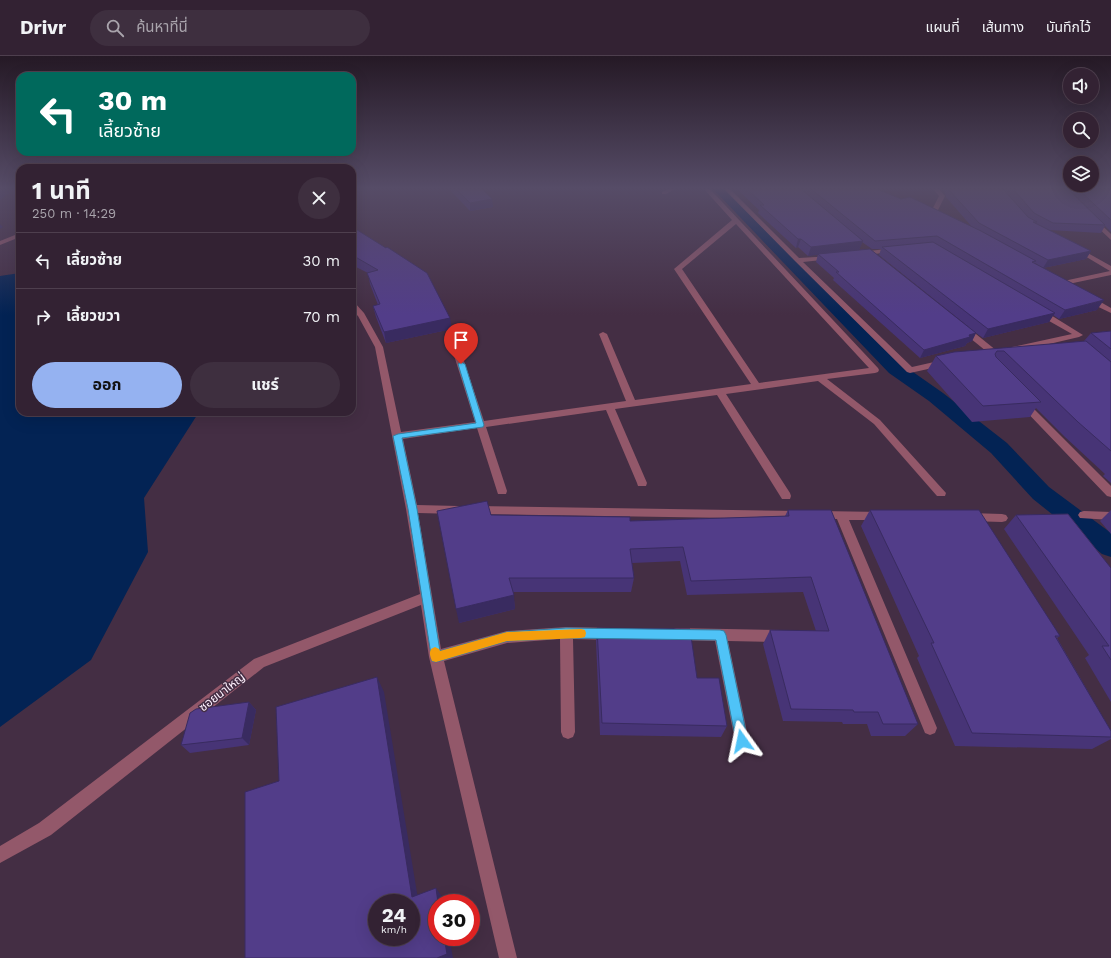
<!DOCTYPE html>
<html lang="th">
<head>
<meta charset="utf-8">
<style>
  :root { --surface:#323; --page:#3e2f3f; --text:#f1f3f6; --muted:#a9a4ac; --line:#4e3f4e; --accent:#95b2f1 }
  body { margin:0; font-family:"Work Sans","Noto Sans Thai",sans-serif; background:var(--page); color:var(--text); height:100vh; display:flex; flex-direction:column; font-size:15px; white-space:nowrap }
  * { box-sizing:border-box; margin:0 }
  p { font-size:13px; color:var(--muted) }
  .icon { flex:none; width:22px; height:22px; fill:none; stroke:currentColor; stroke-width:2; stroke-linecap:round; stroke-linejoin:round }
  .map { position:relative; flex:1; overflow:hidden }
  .panel { position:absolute; left:16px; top:108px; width:340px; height:252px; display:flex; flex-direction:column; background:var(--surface); border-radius:12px; box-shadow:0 4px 16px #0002,0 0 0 1px var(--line) }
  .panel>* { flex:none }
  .guide { position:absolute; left:16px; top:16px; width:340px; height:84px; border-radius:12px; box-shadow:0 4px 16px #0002,0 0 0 1px var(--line); background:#00695c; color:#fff; overflow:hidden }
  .fabs { position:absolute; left:1063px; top:12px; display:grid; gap:8px }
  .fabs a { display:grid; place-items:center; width:36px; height:36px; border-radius:50%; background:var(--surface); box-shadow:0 4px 16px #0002,0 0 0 1px var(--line); font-size:20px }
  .speed { position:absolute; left:368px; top:838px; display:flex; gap:8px; font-size:20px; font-weight:700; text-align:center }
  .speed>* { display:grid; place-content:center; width:52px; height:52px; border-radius:50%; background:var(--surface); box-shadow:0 4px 16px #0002,0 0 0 1px var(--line); line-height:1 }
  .speed small { font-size:10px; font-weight:400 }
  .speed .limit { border:6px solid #d22; background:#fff; color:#111 }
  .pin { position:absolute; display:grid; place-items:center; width:34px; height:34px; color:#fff; margin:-41px -17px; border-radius:50% 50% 50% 0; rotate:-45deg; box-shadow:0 0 4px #0007 }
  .pin .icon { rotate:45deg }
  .me { position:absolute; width:44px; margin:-22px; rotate:348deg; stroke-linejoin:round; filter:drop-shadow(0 0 3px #0008) }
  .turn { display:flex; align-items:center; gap:14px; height:84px; padding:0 16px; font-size:18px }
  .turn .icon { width:52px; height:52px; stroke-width:2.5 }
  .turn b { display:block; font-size:28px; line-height:34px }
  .round { display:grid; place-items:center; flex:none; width:42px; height:42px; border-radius:21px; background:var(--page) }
  .headline { display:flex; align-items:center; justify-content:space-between; height:68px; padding:0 16px }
  h1 { font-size:24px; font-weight:700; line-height:30px }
  .primary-button { display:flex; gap:8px; margin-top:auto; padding:8px 16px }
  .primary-button a { flex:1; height:46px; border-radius:24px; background:var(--accent); color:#111; font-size:16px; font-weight:700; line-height:46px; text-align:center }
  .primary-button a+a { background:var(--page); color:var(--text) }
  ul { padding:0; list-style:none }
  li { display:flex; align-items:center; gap:12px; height:56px; padding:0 16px; border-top:1px solid var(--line) }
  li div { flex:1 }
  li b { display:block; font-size:15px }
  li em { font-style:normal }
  header { display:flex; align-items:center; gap:24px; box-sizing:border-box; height:56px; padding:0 20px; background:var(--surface); border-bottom:1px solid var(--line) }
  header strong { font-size:19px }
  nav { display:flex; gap:22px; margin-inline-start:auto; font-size:14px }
  .search { width:280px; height:36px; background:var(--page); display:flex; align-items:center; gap:10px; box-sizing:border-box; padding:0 14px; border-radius:22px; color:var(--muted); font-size:15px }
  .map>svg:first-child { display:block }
  .water { fill:#032354 }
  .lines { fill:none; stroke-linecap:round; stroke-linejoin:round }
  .canal { fill:#032354; fill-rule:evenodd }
  .minor { fill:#93586a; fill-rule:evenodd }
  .wall { fill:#473476; fill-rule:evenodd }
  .shaded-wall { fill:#392b60 }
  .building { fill:#523d89; stroke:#392b60; fill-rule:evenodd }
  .route { fill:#4fc3f7; stroke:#337fa1 }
  .slow { fill:#f59e0b }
  .labels { text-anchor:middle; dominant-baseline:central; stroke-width:3; stroke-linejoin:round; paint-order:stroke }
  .near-street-label { font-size:12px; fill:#fef0fd; stroke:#442e44 }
</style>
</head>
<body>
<header>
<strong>Drivr</strong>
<div class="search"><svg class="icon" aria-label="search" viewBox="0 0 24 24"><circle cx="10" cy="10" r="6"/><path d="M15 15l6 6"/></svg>ค้นหาที่นี่</div>
<nav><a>แผนที่</a><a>เส้นทาง</a><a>บันทึกไว้</a></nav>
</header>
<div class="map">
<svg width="1111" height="902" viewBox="0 0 1111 902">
  <rect width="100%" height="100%" fill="#442e44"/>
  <polygon class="water" points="20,217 20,356 199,356 144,442 148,496 91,604 0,671 0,220"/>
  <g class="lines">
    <polygon class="canal" points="713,133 726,133 903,309 943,337 1007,387 1049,431 1111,477 1111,501 1102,498 1033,443 991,397 929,345 889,317"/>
    <g class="minor">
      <polygon points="668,133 675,133 666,138 662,138 662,136"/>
      <path d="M 704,133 L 710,133 L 878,312 L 879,314 L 878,316 L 875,317 L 827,323 L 880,364 L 946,437 L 945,440 L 937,440 L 874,368 L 818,325 L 726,338 L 790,437 L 791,440 L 790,443 L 782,443 L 717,339 L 615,353 L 647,427 L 646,430 L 638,430 L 637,427 L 606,354 L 486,371 L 507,435 L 506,438 L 498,438 L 497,435 L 477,372 L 403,383 L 417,449 L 458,450 L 462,451 L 464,454 L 462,457 L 458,458 L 418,457 L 441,593 L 507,575 L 566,571 L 611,572 L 616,574 L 618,578 L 616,582 L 611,584 L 573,583 L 575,676 L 573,681 L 568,683 L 563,681 L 561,676 L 560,583 L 507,587 L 444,605 L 517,902 L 499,902 L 429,601 L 421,549 L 264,611 L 51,779 L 0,807 L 0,790 L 39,767 L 254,603 L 420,538 L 406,453 L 375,291 L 358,260 L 352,254 L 352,247 L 355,247 L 364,257 L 383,291 L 401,376 L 475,366 L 452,293 L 456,290 L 460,293 L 484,365 L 626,345 L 599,278 L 603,276 L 607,278 L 635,344 L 751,328 L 674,213 L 732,164 ZM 736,168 L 869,312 L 759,327 L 682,213 Z"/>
      <polygon points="724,133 730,133 799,202 833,200 833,202 831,203 803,206 912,311 943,304 946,305 947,307 946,309 910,317 907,316 795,205"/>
      <polygon points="933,133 939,133 945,140 937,156 934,158 931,156 939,140"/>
      <polygon points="1090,162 1094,162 1111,178 1111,184 1090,164"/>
      <polygon points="20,177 20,181 0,189 0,185"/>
      <polygon points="1073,191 1077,191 1111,210 1111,219 1059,230 1059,226 1110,215 1073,193"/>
      <polygon points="895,192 898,194 897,195 860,200 857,198 860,196"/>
      <polygon points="1084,240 1090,240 1111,252 1111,257 1084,244"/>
      <polygon points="1035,253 1041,253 1083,279 1079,281 1015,296 1012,295 1011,293 1012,291 1072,278 1035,257"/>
      <polygon points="960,270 966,270 997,295 998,297 997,299 991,299 960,274"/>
      <polygon points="1022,343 1025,344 1111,430 1111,441 1107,440 1019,348 1017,346 1019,344"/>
      <polygon points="475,450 800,455 804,456 806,459 804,462 800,463 475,458 471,457 469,454 471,451"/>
      <polygon points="819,455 882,456 886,457 888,460 886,463 882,464 849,464 937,672 935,677 930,679 925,677 837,463 815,462 813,459 815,456"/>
      <polygon points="1084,455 1111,456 1111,464 1080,462 1078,459 1080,456"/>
      <polygon points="969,457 1002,458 1006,459 1008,462 1006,465 1002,466 969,465 965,464 963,461 965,458"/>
      <polygon points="676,572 781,574 786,576 788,580 786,584 781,586 728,585 749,685 747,690 742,692 737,690 735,685 715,585 676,584 671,582 669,578 671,574"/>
    </g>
  </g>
  <g class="wall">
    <polygon points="449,133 482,133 493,151 470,155"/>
    <path d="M 737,133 L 877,133 L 901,143 L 972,171 L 946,141 L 945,136 L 942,133 L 1111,133 L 1111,176 L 1105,170 L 1101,177 L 1049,174 L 1091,195 L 1086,203 L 1043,212 L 1035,207 L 1035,208 L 1097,254 L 1059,263 L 1053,259 L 1049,266 L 983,282 L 976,277 L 972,285 L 967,287 L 965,290 L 920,302 L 833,224 L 834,222 L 816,206 L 818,198 L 808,200 L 798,191 L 796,192 L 758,157 L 759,154 ZM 862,186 L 872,193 L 881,193 L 879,199 L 970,272 L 859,194 Z"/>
    <polygon points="352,170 354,172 452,273 386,287 376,261 373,250 378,249 370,228 368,217 352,209"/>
    <polygon points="1111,275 1111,427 1103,420 1105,418 1065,381 1036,352 1030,361 972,366 927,315 936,300 1084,285 1091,277"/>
    <polygon points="788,454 918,668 905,680 871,680 867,668 843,668 842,666 783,665 763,588 770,574 816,575 803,536 687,539 680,505 632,507 634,522 631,536 513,536 515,553 459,567 491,459 630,465 785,460"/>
    <polygon points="870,454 1060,580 1057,582 1111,675 1111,683 1092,693 955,690 917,602 919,600 861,470"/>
    <polygon points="1111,454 1111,478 1100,465"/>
    <polygon points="1016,459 1111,512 1111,646 1085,602 1089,599 1004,473"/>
    <polygon points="597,572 697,622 727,670 721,681 600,679 596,585"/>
    <polygon points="249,646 256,654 249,689 190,697 181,689"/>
  </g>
  <g class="shaded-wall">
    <polygon points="0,133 15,133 0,144"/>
    <polygon points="492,143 493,151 470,155 470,147"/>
    <polygon points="0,168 3,171 0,173"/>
    <polygon points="798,183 801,183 798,191 796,192"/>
    <polygon points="863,185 859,194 808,200 811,191"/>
    <polygon points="1091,195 1086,203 1043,212 1048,204"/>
    <polygon points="1104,244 1097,254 1059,263 1065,254"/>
    <polygon points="1055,257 1049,266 983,282 988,273"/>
    <polygon points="450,262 452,273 386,287 384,276"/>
    <polygon points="976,277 972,285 967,287 965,290 920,302 924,294 969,279"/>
    <polygon points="318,356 343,356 343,357 320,361"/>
    <polygon points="514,539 515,553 459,567 456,553"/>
    <polygon points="377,621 384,636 419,849 412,841"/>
    <polygon points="249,646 256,654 249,689 242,682"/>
    <polygon points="436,832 442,841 443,847 438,847"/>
    <polygon points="444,881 449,881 453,902 437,902"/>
  </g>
  <g class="building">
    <polygon points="456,133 482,133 492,143 470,147"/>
    <polygon points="747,133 801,133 863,185 811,191 801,183 798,183 760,149 764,149"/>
    <polygon points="811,133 877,133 901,143 910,141 981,175 1036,205 1032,206 1104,244 1065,254 937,180 875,185"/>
    <polygon points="949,133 1003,133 1028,161 1037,166 1033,166 1091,195 1048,204 979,167 949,134"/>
    <polygon points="1013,133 1068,133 1105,169 1053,167 1034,157"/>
    <polygon points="1078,133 1111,133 1111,164"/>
    <polygon points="352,170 354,172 386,192 387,191 427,217 450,262 384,276 373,250 380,248 367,217 378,214 352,199"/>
    <polygon points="933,186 1055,257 988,273 882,191"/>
    <polygon points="870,193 976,277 969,279 970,281 924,294 836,216 839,216 818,198"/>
    <polygon points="1111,275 1111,293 1091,277"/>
    <polygon points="1086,285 1111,306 1111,395 1078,366 1004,295 997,295 995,298 996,301 1041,346 983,350 936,300 954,296"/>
    <polygon points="487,445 491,459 630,461 630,465 789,460 788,454 831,454 918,668 883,668 878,656 854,656 853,654 791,653 770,574 829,575 811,521 691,525 683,491 630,493 634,522 509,522 514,539 456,553 437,455"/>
    <polygon points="870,454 979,454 1060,580 1055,580 1111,675 1111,681 972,677 931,587 934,587"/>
    <polygon points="1068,458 1111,512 1111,604 1102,590 1109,590 1016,459"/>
    <polygon points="597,572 690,573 697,622 719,622 727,670 602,667"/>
    <path d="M 377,621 L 412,841 L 436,832 L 438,847 L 437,847 L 437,881 L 444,881 L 447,898 L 437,902 L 245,902 L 245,736 L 279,725 L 276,651 ZM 377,847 L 411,847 L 411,881 L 377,881 Z"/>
    <polygon points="249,646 242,682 181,689 190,657 196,653"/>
  </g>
  <linearGradient id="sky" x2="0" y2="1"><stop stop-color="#251925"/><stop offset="0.51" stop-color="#564c67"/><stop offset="1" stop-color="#564c67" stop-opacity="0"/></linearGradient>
  <rect width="1111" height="259" fill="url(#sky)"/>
  <polygon class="route" points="461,306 465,308 484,369 483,371 402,382 417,453 440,595 507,576 566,572 720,574 724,575 726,579 748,685 746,689 742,691 738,689 736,685 716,584 566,582 507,585 436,606 432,605 408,453 393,380 398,378 476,367 458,308"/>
  <path class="slow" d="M 581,573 L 585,574 L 586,577 L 585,581 L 581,582 L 507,585 L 436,606 L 432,605 C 430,600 429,597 431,593 L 435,591 L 439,593 L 440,595 L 507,576 Z"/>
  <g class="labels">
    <g class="near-street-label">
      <text transform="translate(222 636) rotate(-38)">ซอยนาใหญ่</text>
    </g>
  </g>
</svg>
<div class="fabs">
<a><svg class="icon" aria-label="sound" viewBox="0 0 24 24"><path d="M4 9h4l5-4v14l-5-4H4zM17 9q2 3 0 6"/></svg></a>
<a><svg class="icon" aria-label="search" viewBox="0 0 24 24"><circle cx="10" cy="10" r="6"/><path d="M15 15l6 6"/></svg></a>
<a><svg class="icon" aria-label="layers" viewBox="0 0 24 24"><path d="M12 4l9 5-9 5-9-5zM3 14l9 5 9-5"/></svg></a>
</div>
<div class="speed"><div>24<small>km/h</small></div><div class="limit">30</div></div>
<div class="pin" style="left:461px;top:308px;background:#d93025"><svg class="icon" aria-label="arrive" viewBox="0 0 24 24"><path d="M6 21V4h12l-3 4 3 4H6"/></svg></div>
<svg class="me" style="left:742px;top:685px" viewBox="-20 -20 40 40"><path d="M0-17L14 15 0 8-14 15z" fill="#4fc3f7" stroke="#fff" stroke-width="4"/></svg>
<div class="guide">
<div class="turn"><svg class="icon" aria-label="left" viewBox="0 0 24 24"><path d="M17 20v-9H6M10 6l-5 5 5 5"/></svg><div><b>30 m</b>เลี้ยวซ้าย</div></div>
</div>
<section class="panel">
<div class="headline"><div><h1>1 นาที</h1><p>250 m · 14:29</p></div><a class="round"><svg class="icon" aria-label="close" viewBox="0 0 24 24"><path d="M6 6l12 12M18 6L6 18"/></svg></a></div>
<ul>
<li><svg class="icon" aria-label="left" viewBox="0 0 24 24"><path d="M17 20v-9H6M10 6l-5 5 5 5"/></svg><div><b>เลี้ยวซ้าย</b></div><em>30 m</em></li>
<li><svg class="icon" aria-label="right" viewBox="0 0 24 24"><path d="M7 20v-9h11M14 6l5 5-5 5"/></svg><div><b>เลี้ยวขวา</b></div><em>70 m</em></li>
</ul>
<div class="primary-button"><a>ออก</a><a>แชร์</a></div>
</section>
</div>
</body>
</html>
